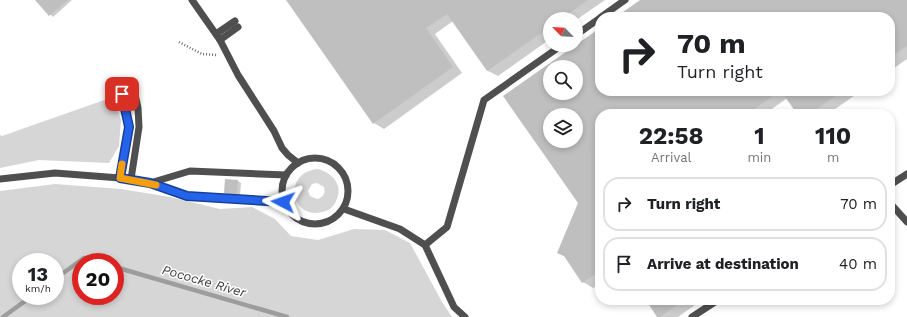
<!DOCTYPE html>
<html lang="en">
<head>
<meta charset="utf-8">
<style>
  :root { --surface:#fff; --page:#f6f6f6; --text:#202124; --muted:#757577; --line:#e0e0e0 }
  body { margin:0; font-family:"Work Sans",sans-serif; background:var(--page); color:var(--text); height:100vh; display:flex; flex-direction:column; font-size:15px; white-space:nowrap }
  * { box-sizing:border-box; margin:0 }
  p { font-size:13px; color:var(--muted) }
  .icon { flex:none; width:22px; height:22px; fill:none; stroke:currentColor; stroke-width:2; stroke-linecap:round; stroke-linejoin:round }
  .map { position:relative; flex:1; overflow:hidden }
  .details { position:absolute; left:595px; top:109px; width:300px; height:196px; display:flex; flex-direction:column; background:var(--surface); border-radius:16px; box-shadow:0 2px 6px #0003 }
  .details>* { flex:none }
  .guide { position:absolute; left:595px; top:12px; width:300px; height:84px; border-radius:16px; box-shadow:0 2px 6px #0003; background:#fff; color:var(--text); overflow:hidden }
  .needle { width:26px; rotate:295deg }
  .tools { position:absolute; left:543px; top:12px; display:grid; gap:8px }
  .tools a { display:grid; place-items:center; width:40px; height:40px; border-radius:50%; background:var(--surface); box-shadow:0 2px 6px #0003; font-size:20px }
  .speed { position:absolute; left:12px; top:253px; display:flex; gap:8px; font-size:20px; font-weight:700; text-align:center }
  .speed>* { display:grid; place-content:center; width:52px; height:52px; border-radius:50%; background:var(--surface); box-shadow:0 2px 6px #0003; line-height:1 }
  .speed small { font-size:10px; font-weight:400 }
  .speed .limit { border:6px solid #d22; background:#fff; color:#111 }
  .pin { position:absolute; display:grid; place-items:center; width:34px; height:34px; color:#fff; margin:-17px; border-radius:8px; box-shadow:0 2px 6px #0006 }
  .me { position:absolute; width:44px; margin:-22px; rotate:274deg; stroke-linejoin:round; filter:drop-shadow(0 0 3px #0008) }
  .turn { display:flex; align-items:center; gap:14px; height:84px; padding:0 16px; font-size:18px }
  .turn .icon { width:52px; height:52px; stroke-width:2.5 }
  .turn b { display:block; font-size:28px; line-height:34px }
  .eta { display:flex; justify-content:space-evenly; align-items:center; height:68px; text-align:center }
  .eta b { font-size:24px; font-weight:700; line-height:28px }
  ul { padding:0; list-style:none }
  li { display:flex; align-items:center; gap:12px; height:54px; margin:0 8px 6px; padding:0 8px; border:2px solid var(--line); border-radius:16px }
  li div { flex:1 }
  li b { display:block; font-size:15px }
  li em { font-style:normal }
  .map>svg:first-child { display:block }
  .green { fill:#d6d6d6; fill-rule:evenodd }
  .shadow { fill:#0003; fill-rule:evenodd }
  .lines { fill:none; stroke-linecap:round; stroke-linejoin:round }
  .stream { stroke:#9d9d9d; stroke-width:4.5 }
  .building { fill:#bfbfbf; fill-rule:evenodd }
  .path { stroke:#717171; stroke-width:2.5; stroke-dasharray:1 2; stroke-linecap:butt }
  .service { stroke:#4f4f4f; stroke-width:7 }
  .route-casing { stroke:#184099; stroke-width:10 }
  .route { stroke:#2563eb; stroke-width:7 }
  .slow { stroke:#f59e0b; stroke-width:7 }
  .labels { text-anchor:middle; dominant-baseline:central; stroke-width:3; stroke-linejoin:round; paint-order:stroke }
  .water-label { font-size:13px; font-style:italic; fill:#3e3e3e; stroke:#fff }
</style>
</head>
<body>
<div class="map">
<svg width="907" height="317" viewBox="0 0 907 317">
  <rect width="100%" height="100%" fill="#fff"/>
  <g class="green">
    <polygon points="113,97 121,120 119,146 109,163 39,160 0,168 0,135 2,136"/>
    <path d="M 318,169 C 333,173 344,186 336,201 C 334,207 328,211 322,212 C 291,220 282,172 318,169 ZM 317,183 L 324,187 C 326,193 323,198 317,199 L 310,196 L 308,191 L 312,184 Z"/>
    <path d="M 55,184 L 121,189 L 170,197 L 220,209 L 252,207 L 275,219 L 291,236 L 318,240 L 354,229 L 385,230 L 410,243 L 442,302 L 452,317 L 0,317 L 0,191 ZM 21,262 L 55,262 L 55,296 L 21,296 ZM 81,262 L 115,262 L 115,296 L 81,296 Z"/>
  </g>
  <g class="shadow">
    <polygon points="36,0 72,0 53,17"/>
    <polygon points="296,0 605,0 576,20 576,19 550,19 550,39 498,76 488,71 453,21 435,34 462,73 384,129 374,123 290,4"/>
    <polygon points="642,0 907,0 907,59 890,71 890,17 618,17"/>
    <path d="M 600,30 L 600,91 L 861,91 L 828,114 L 798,114 L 787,98 L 765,114 L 600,114 L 600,284 L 593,288 L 583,282 L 566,257 L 558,253 L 579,203 L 505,96 ZM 550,67 L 576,67 L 576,93 L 550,93 ZM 550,115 L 576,115 L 576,141 L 550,141 Z"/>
    <polygon points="238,181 241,183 240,195 228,195 225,193"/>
    <polygon points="647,300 702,300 678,317 659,317"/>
  </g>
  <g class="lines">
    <g class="stream">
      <polyline points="115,267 287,317"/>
      <polyline points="55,279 84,258 97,262"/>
      <polyline points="3,317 32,296"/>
    </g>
  </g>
  <g class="building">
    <polygon points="35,0 68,0 49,16"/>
    <polygon points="286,0 588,0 561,19 550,19 550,27 487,71 447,14 426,28 453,67 373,124"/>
    <polygon points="640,0 907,0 907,46 890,58 890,17 616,17"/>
    <path d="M 600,28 L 600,91 L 780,91 L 747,114 L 600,114 L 600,271 L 582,283 L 564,256 L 557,253 L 578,203 L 503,96 ZM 550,67 L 576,67 L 576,93 L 550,93 ZM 550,115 L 576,115 L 576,141 L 550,141 Z"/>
    <polygon points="781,91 842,91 810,114 797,114"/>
    <polygon points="225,179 238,180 237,194 224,193"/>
    <polygon points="646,300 684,300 660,317 657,317"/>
  </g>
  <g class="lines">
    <polyline class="path" points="179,42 202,54 216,55"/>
    <g class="service">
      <polyline points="192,0 220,40 238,75 274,131 282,148 288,155 298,163"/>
      <polyline points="601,17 625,0"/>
      <polyline points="216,34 235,21"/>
      <polyline points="576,35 600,18"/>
      <polyline points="220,40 238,27"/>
      <circle cx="315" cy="191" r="33"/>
      <polyline points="120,178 129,127 123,93"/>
      <polyline points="0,179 55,173 120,178 150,183 187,196 283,202"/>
      <polyline points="131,179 139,127 138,108 134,90"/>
      <polyline points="150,183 190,171 286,175"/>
      <polyline points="890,185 907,174"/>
      <polyline points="890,203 907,222"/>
      <polyline points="344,209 400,229 425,245 454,307 465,317"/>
      <polyline points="425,245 447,227 484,100 562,45"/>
      <polyline points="692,317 718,300"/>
    </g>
  </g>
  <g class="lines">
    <defs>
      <polyline id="route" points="122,94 129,127 120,178 150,183 187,196 283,202"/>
    </defs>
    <use href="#route" class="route-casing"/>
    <use href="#route" class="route"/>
    <polyline class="slow" points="122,164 120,178 156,185"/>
  </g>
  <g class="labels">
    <g class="water-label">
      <text transform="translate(204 281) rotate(16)">Pococke River</text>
    </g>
  </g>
</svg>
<div class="tools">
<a><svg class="needle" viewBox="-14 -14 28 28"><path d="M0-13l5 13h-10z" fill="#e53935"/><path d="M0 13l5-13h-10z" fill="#757577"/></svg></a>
<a><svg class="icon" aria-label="search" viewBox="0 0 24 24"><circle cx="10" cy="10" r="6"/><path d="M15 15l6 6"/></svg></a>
<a><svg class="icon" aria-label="layers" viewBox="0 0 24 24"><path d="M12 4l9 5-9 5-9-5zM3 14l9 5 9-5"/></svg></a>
</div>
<div class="speed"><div>13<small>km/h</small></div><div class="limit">20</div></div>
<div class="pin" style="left:122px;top:94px;background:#d93025"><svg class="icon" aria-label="arrive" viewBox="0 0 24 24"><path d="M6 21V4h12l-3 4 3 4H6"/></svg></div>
<svg class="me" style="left:283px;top:202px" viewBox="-20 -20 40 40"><path d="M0-17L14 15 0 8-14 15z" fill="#2563eb" stroke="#fff" stroke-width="4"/></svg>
<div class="guide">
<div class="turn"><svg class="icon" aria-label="right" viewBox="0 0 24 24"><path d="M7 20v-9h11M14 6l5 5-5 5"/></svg><div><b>70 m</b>Turn right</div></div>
</div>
<section class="details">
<div class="eta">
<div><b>22:58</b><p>Arrival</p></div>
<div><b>1</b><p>min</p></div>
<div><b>110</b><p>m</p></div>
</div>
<ul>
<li><svg class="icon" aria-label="right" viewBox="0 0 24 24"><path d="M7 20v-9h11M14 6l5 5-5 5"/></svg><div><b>Turn right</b></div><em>70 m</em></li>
<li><svg class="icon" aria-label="arrive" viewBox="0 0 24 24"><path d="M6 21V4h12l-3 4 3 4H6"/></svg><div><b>Arrive at destination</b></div><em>40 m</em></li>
</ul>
</section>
</div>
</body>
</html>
